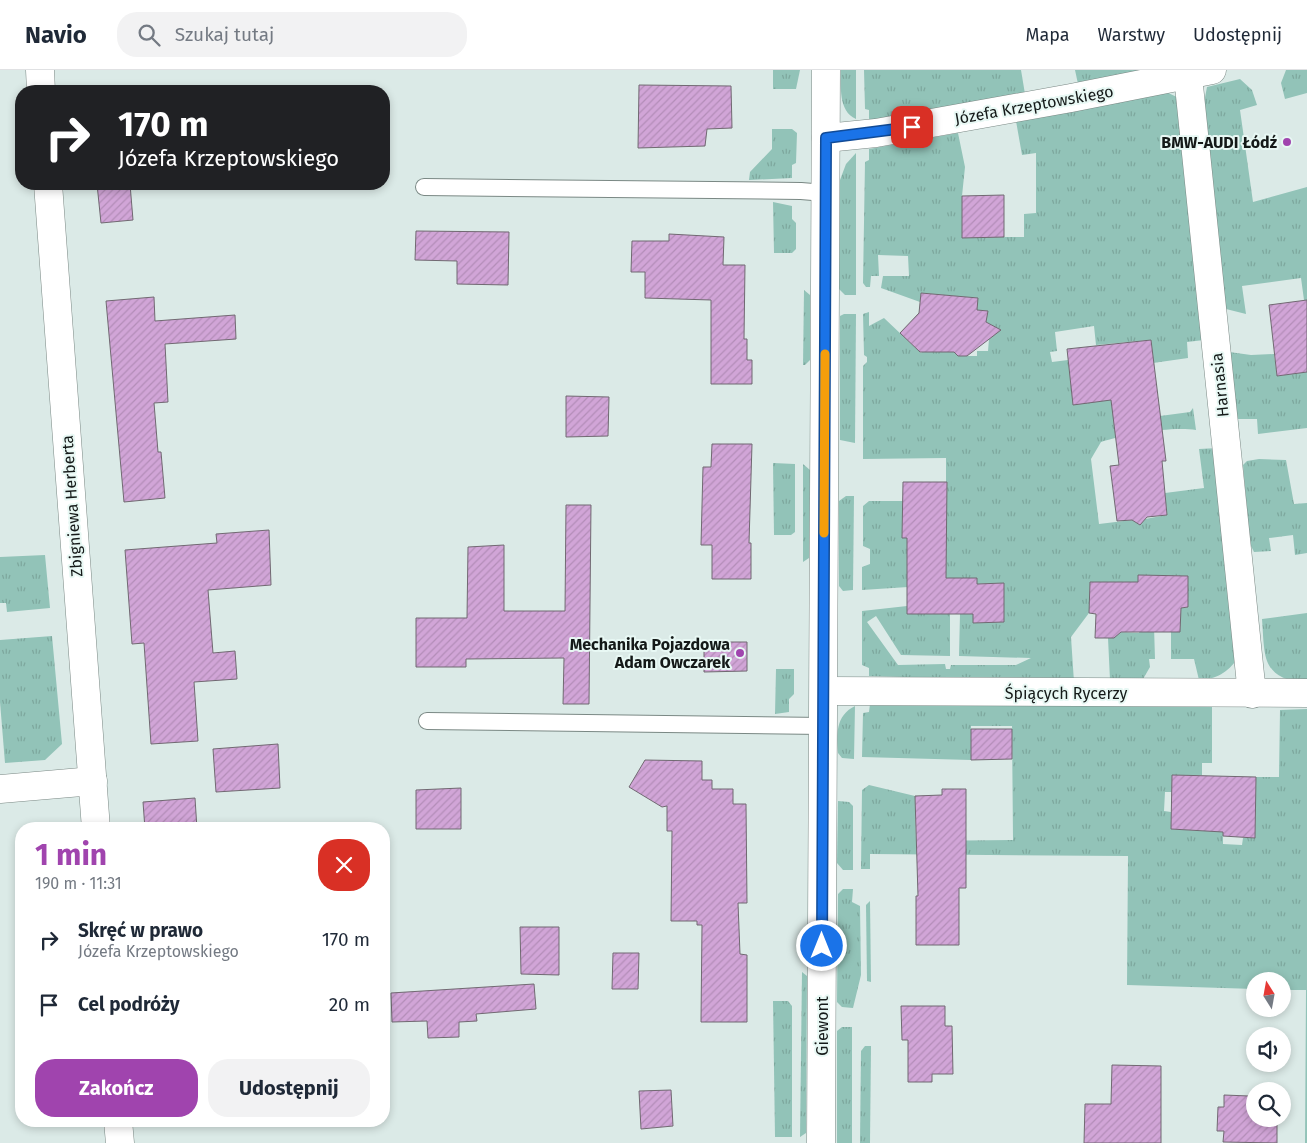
<!DOCTYPE html>
<html lang="pl">
<head>
<meta charset="utf-8">
<style>
  :root { --surface:#fff; --page:#f2f2f3; --text:#1f2937; --muted:#747a83; --line:#e0e1e3; --accent:#a044ae }
  body { margin:0; font-family:"Fira Sans",sans-serif; background:var(--page); color:var(--text); height:100vh; display:flex; flex-direction:column; font-size:19px; white-space:nowrap }
  * { box-sizing:border-box; margin:0 }
  p { font-size:16px; color:var(--muted) }
  .icon { flex:none; width:28px; height:28px; fill:none; stroke:currentColor; stroke-width:2; stroke-linecap:round; stroke-linejoin:round }
  .map { position:relative; flex:1; overflow:hidden }
  .sheet { position:absolute; left:15px; top:752px; width:375px; height:305px; display:flex; flex-direction:column; background:var(--surface); border-radius:20px; box-shadow:0 2px 8px #0003 }
  .sheet>* { flex:none }
  .hud { position:absolute; left:15px; top:15px; width:375px; height:105px; border-radius:20px; box-shadow:0 2px 8px #0003; background:#202124; color:#fff; overflow:hidden }
  .needle { width:32px; rotate:349deg }
  .controls { position:absolute; left:1246px; top:902px; display:grid; gap:10px }
  .controls a { display:grid; place-items:center; width:45px; height:45px; border-radius:50%; background:var(--surface); box-shadow:0 2px 8px #0003; font-size:25px }
  .pin { position:absolute; display:grid; place-items:center; width:42px; height:42px; color:#fff; margin:-21px; border-radius:10px; box-shadow:0 2px 8px #0006 }
  .me { position:absolute; width:55px; margin:-28px; rotate:0deg; stroke-linejoin:round; filter:drop-shadow(0 0 4px #0008) }
  .turn { display:flex; align-items:center; gap:18px; height:105px; padding:0 20px; font-size:22px }
  .turn .icon { width:65px; height:65px; stroke-width:2.5 }
  .turn b { display:block; font-size:35px; line-height:42px }
  .round { display:grid; place-items:center; flex:none; width:52px; height:52px; border-radius:20px; background:var(--page) }
  .summary { display:flex; align-items:center; justify-content:space-between; height:85px; padding:0 20px }
  h1 { font-size:30px; font-weight:700; line-height:38px; color:var(--accent) }
  .cta { display:flex; gap:10px; margin-top:auto; padding:10px 20px }
  .cta a { flex:1; height:58px; border-radius:20px; background:var(--accent); color:#fff; font-size:20px; font-weight:700; line-height:58px; text-align:center }
  .cta a+a { background:var(--page); color:var(--text) }
  ul { padding:0; list-style:none }
  li { display:flex; align-items:center; gap:15px; height:65px; padding:0 20px }
  li div { flex:1 }
  li b { display:block; font-size:19px }
  li em { font-style:normal }
  header { display:flex; align-items:center; gap:30px; box-sizing:border-box; height:70px; padding:0 25px; background:var(--surface); border-bottom:1px solid var(--line) }
  header strong { font-size:24px }
  nav { display:flex; gap:28px; margin-inline-start:auto; font-size:18px }
  .search { width:350px; height:45px; background:var(--page); display:flex; align-items:center; gap:12px; box-sizing:border-box; padding:0 18px; border-radius:20px; color:var(--muted); font-size:19px }
  .map>svg:first-child { display:block }
  .grass { fill:url(#grass-tufts) }
  .building { fill:url(#building-hatch); stroke:#716972 }
  .lines { fill:none; stroke-linecap:round; stroke-linejoin:round }
  .lane-casing { stroke:#7a8884; stroke-width:18 }
  .street-casing { stroke:#7a8884; stroke-width:29 }
  .lane { stroke:#fff; stroke-width:16 }
  .street { stroke:#fff; stroke-width:28 }
  .route-casing { stroke:#114b97; stroke-width:12 }
  .route { stroke:#1a73e8; stroke-width:9 }
  .slow { stroke:#f59e0b; stroke-width:9 }
  .poi-dot { fill:#a044ae; stroke:#e8f8f4; stroke-width:2 }
  .labels { text-anchor:middle; dominant-baseline:central; stroke-width:4; stroke-linejoin:round; paint-order:stroke }
  .street-label { font-size:16px; fill:#141918; stroke:#e8f8f4 }
  .poi-label { font-size:16px; font-weight:bold; fill:#141918; stroke:#e8f8f4; text-anchor:end }
</style>
</head>
<body>
<header>
<strong>Navio</strong>
<div class="search"><svg class="icon" aria-label="search" viewBox="0 0 24 24"><circle cx="10" cy="10" r="6"/><path d="M15 15l6 6"/></svg>Szukaj tutaj</div>
<nav><a>Mapa</a><a>Warstwy</a><a>Udostępnij</a></nav>
</header>
<div class="map">
<svg width="1307" height="1073" viewBox="0 0 1307 1073">
  <defs>
    <pattern id="grass-tufts" width="24" height="20" patternUnits="userSpaceOnUse" patternTransform="scale(1.25)"><rect width="24" height="20" fill="#92c3b8"/><path d="M3 7l-1-3M5 7V3M7 7l1-3M15 17l-1-3M17 17v-4M19 17l1-3" fill="none" stroke="#7da79d"/></pattern>
    <pattern id="building-hatch" width="6" height="6" patternUnits="userSpaceOnUse" patternTransform="scale(1.25)"><rect width="6" height="6" fill="#d1a5d7"/><path d="M-1 1l2-2M0 6l6-6M5 7l2-2" fill="none" stroke="#b38db8"/></pattern>
  </defs>
  <rect width="100%" height="100%" fill="#dbeae7"/>
  <g class="grass">
    <polygon points="773,0 800,0 796,19 773,19"/>
    <path d="M 841,0 L 856,0 L 856,49 C 838,41 841,16 841,0 Z"/>
    <polygon points="864,0 1021,0 1025,24 869,51 869,40 865,39"/>
    <polygon points="1075,0 1146,0 1078,14"/>
    <polygon points="1286,0 1307,0 1307,23 1285,29 1281,13"/>
    <polygon points="1240,9 1252,20 1257,35 1240,40 1253,132 1307,117 1307,230 1304,230 1301,208 1242,216 1246,244 1222,238 1203,38 1207,17"/>
    <path d="M 1162,20 L 1181,29 L 1204,270 L 1187,272 L 1188,288 L 1153,293 L 1151,270 L 1096,275 L 1094,256 L 1055,262 L 1057,281 L 1050,282 L 1052,292 L 1068,290 L 1074,334 L 1142,326 L 1145,348 L 1190,342 L 1193,338 L 1196,360 C 1173,356 1124,364 1101,372 L 1091,389 L 1099,454 L 1132,450 L 1139,454 L 1145,449 L 1167,445 L 1165,423 L 1204,418 L 1199,379 L 1218,378 L 1238,588 C 1227,603 1217,609 1199,610 L 1194,589 L 1171,589 L 1171,562 L 1177,562 L 1180,558 L 1181,538 L 1188,537 L 1188,506 L 1138,505 L 1138,512 L 1090,512 L 1089,543 L 1071,567 L 1074,612 L 869,606 L 869,598 L 862,595 L 862,541 L 907,536 L 908,544 L 950,544 L 950,586 L 901,585 L 876,546 L 867,552 L 898,595 L 945,594 L 946,599 L 950,599 L 951,595 L 1016,595 L 1031,588 L 959,586 L 960,544 L 973,544 L 973,553 L 1004,552 L 1004,513 L 977,514 L 976,508 L 908,508 L 908,517 L 862,520 L 862,497 L 870,494 L 870,479 L 863,476 L 863,436 L 869,431 L 903,431 L 902,468 L 946,468 L 946,388 L 863,389 L 863,296 L 867,292 L 867,287 L 864,285 L 863,244 L 869,242 L 869,256 L 884,248 L 921,283 L 929,274 L 954,282 L 958,286 L 977,286 L 977,281 L 988,281 L 989,269 L 1001,260 L 986,252 L 987,241 L 977,240 L 977,228 L 921,223 L 920,232 L 881,218 L 883,206 L 909,206 L 908,186 L 878,185 L 879,206 L 871,206 L 870,217 L 866,217 L 863,213 L 865,92 L 869,90 L 869,79 L 958,63 L 965,97 L 962,126 L 962,167 L 1024,167 L 1024,144 L 1036,143 L 1036,83 L 1022,85 L 1016,51 Z"/>
    <polygon points="772,59 792,59 797,63 796,93 792,95 792,108 749,110 750,102 772,79"/>
    <polygon points="856,83 856,225 845,225 839,219 840,110 846,94"/>
    <polygon points="773,132 792,136 792,149 796,153 796,179 792,183 774,183"/>
    <polygon points="804,220 810,225 810,290 805,295 803,295"/>
    <polygon points="844,244 856,244 855,373 840,370 840,246"/>
    <polygon points="1222,281 1251,285 1274,284 1277,306 1307,302 1307,358 1258,364 1257,349 1238,349 1240,375"/>
    <polygon points="1259,389 1286,390 1294,434 1307,433 1307,483 1295,485 1293,465 1269,468 1271,481 1254,482 1250,474 1243,395 1247,391"/>
    <polygon points="773,393 795,394 795,462 791,465 774,465"/>
    <polygon points="803,394 810,400 809,488 803,492"/>
    <polygon points="846,426 854,426 853,520 843,521 839,516 839,431"/>
    <polygon points="45,485 50,538 7,542 6,533 0,533 0,487"/>
    <path d="M 1307,543 L 1307,614 C 1261,607 1265,589 1262,549 Z"/>
    <polygon points="1140,556 1154,556 1155,589 1149,589 1150,597 1143,609 1110,610 1108,568 1114,567 1118,562 1139,563"/>
    <polygon points="52,566 62,674 45,690 5,693 0,632 0,570"/>
    <polygon points="776,599 794,599 794,624 789,629 789,642 775,644"/>
    <polygon points="870,634 1212,637 1212,693 1202,693 1202,705 1173,705 1172,722 1165,722 1164,741 1171,742 1171,759 1203,761 1223,751 1223,774 1242,775 1243,768 1255,768 1256,707 1279,707 1280,640 1307,639 1307,1073 1305,1073 1306,920 1283,920 1282,911 1255,911 1255,919 1127,915 1128,786 870,784 870,799 861,799 862,720 869,715 915,726 916,771 1013,770 1012,656 971,656 971,690 862,687 863,643 869,642"/>
    <path d="M 855,636 L 854,689 L 842,688 L 838,683 C 837,664 835,646 855,636 Z"/>
    <polygon points="838,731 849,732 853,736 853,800 843,800 837,793"/>
    <polygon points="843,819 853,819 852,832 860,836 861,905 853,938 842,937 837,932 838,824"/>
    <polygon points="870,831 871,912 867,911 866,835"/>
    <polygon points="802,902 807,906 806,1063 800,1067"/>
    <polygon points="773,931 788,931 792,936 792,1067 775,1067"/>
    <polygon points="842,957 852,957 852,1073 837,1073 837,961"/>
    <polygon points="865,976 871,976 870,1073 860,1073 861,981"/>
  </g>
  <g class="building">
    <polygon points="639,15 731,16 732,58 707,59 705,76 638,78"/>
    <polygon points="97,114 130,114 133,150 101,153"/>
    <polygon points="1004,125 1004,167 962,168 962,126"/>
    <polygon points="416,161 509,162 508,215 457,214 457,191 415,190"/>
    <polygon points="669,164 724,167 723,195 745,195 744,269 747,269 747,290 752,290 752,314 711,314 711,230 645,228 645,202 631,202 632,171 669,171"/>
    <polygon points="921,223 978,228 977,240 988,241 986,252 1001,260 967,286 958,286 954,282 920,282 900,263 919,243"/>
    <polygon points="154,227 155,251 235,245 236,269 165,274 168,332 154,333 158,382 161,382 165,428 124,432 106,231"/>
    <polygon points="1307,230 1307,302 1277,306 1269,235"/>
    <polygon points="1151,270 1166,391 1162,391 1167,445 1147,447 1140,455 1132,450 1117,451 1110,396 1119,395 1111,330 1073,335 1067,279"/>
    <polygon points="566,326 609,327 608,366 566,367"/>
    <polygon points="712,374 752,374 749,473 751,473 751,509 712,509 712,475 701,475 703,397 711,397"/>
    <polygon points="903,412 947,412 946,508 977,508 977,514 1004,513 1004,552 973,553 973,544 907,544 907,468 902,468"/>
    <polygon points="566,435 591,435 589,634 563,634 564,588 466,589 466,597 416,597 416,548 467,548 468,477 504,475 504,541 565,541"/>
    <polygon points="269,460 271,515 208,520 213,583 235,581 237,609 194,612 198,671 151,674 144,573 132,574 125,480 217,473 216,464"/>
    <polygon points="1138,505 1188,506 1188,537 1181,538 1180,562 1121,562 1114,568 1095,568 1096,544 1089,543 1090,512 1138,512"/>
    <polygon points="704,572 747,572 747,601 704,602"/>
    <polygon points="971,659 1012,659 1012,689 971,690"/>
    <polygon points="278,674 280,718 216,722 213,679"/>
    <polygon points="645,690 702,691 702,710 712,710 712,719 733,719 733,734 746,734 747,833 738,833 740,884 747,885 747,952 701,952 702,855 697,855 697,851 671,851 672,761 667,761 667,736 662,737 629,717"/>
    <polygon points="1172,705 1256,707 1255,768 1223,766 1223,762 1171,759"/>
    <polygon points="461,718 461,759 416,759 416,720"/>
    <polygon points="942,719 966,719 966,818 959,818 959,875 916,875 916,826 918,826 915,726 942,725"/>
    <polygon points="195,728 197,759 145,759 143,732"/>
    <polygon points="520,857 559,857 559,905 521,904"/>
    <polygon points="613,883 639,883 638,919 612,919"/>
    <polygon points="534,914 536,939 476,944 477,951 459,952 459,967 428,968 427,951 392,952 391,923"/>
    <polygon points="901,936 945,936 945,956 952,956 953,1004 932,1004 932,1012 908,1012 908,970 902,970"/>
    <polygon points="1112,995 1161,996 1161,1073 1084,1073 1085,1034 1111,1034"/>
    <polygon points="671,1020 673,1056 641,1059 639,1021"/>
    <polygon points="1224,1025 1249,1026 1249,1028 1255,1028 1255,1049 1277,1049 1277,1073 1223,1072 1224,1061 1217,1061 1218,1037 1224,1037"/>
  </g>
  <g class="lines">
    <defs>
      <g id="lane">
        <polyline points="424,117 801,121 825,123"/>
        <polyline points="427,651 824,656"/>
      </g>
      <g id="street">
        <polyline points="40,0 41,21"/>
        <polyline points="1188,6 1252,624"/>
        <polyline points="826,68 876,63 1071,28 1212,0"/>
        <polyline points="48,114 96,759"/>
        <polyline points="824,621 1307,623"/>
        <polyline points="0,719 93,711"/>
        <polyline points="118,1051 120,1073"/>
        <polyline points="821,1073 826,0"/>
      </g>
    </defs>
    <use href="#lane" class="lane-casing"/>
    <use href="#street" class="street-casing"/>
    <use href="#lane" class="lane"/>
    <use href="#street" class="street"/>
  </g>
  <g class="lines">
    <defs>
      <polyline id="route" points="822,876 826,68 912,57"/>
    </defs>
    <use href="#route" class="route-casing"/>
    <use href="#route" class="route"/>
    <polyline class="slow" points="824,463 825,284"/>
  </g>
  <g class="poi-dot">
    <circle cx="1287" cy="72" r="5"/>
    <circle cx="740" cy="583" r="5"/>
  </g>
  <g class="labels">
    <g class="street-label">
      <text transform="translate(1034 35) rotate(-10)">Józefa Krzeptowskiego</text>
      <text transform="translate(1220 315) rotate(-96)">Harnasia</text>
      <text transform="translate(72 436) rotate(-94)">Zbigniewa Herberta</text>
      <text x="1066" y="623">Śpiących Rycerzy</text>
      <text transform="translate(822 956) rotate(-90)">Giewont</text>
    </g>
    <g class="poi-label">
      <text x="1277" y="72">BMW-AUDI Łódź</text>
      <text x="730" y="574">Mechanika Pojazdowa<tspan x="730" dy="18">Adam Owczarek</tspan></text>
    </g>
  </g>
</svg>
<div class="controls">
<a><svg class="needle" viewBox="-14 -14 28 28"><path d="M0-13l5 13h-10z" fill="#e53935"/><path d="M0 13l5-13h-10z" fill="#747a83"/></svg></a>
<a><svg class="icon" aria-label="sound" viewBox="0 0 24 24"><path d="M4 9h4l5-4v14l-5-4H4zM17 9q2 3 0 6"/></svg></a>
<a><svg class="icon" aria-label="search" viewBox="0 0 24 24"><circle cx="10" cy="10" r="6"/><path d="M15 15l6 6"/></svg></a>
</div>
<div class="pin" style="left:912px;top:57px;background:#d93025"><svg class="icon" aria-label="arrive" viewBox="0 0 24 24"><path d="M6 21V4h12l-3 4 3 4H6"/></svg></div>
<svg class="me" style="left:822px;top:876px" viewBox="-20 -20 40 40"><circle r="17" fill="#1a73e8" stroke="#fff" stroke-width="3"/><path d="M0-11L8 9 0 5-8 9z" fill="#fff"/></svg>
<div class="hud">
<div class="turn"><svg class="icon" aria-label="right" viewBox="0 0 24 24"><path d="M7 20v-9h11M14 6l5 5-5 5"/></svg><div><b>170 m</b>Józefa Krzeptowskiego</div></div>
</div>
<section class="sheet">
<div class="summary"><div><h1>1 min</h1><p>190 m · 11:31</p></div><a class="round" style="background:#d93025;color:#fff"><svg class="icon" aria-label="close" viewBox="0 0 24 24"><path d="M6 6l12 12M18 6L6 18"/></svg></a></div>
<ul>
<li><svg class="icon" aria-label="right" viewBox="0 0 24 24"><path d="M7 20v-9h11M14 6l5 5-5 5"/></svg><div><b>Skręć w prawo</b><p>Józefa Krzeptowskiego</p></div><em>170 m</em></li>
<li><svg class="icon" aria-label="arrive" viewBox="0 0 24 24"><path d="M6 21V4h12l-3 4 3 4H6"/></svg><div><b>Cel podróży</b></div><em>20 m</em></li>
</ul>
<div class="cta"><a>Zakończ</a><a>Udostępnij</a></div>
</section>
</div>
</body>
</html>
